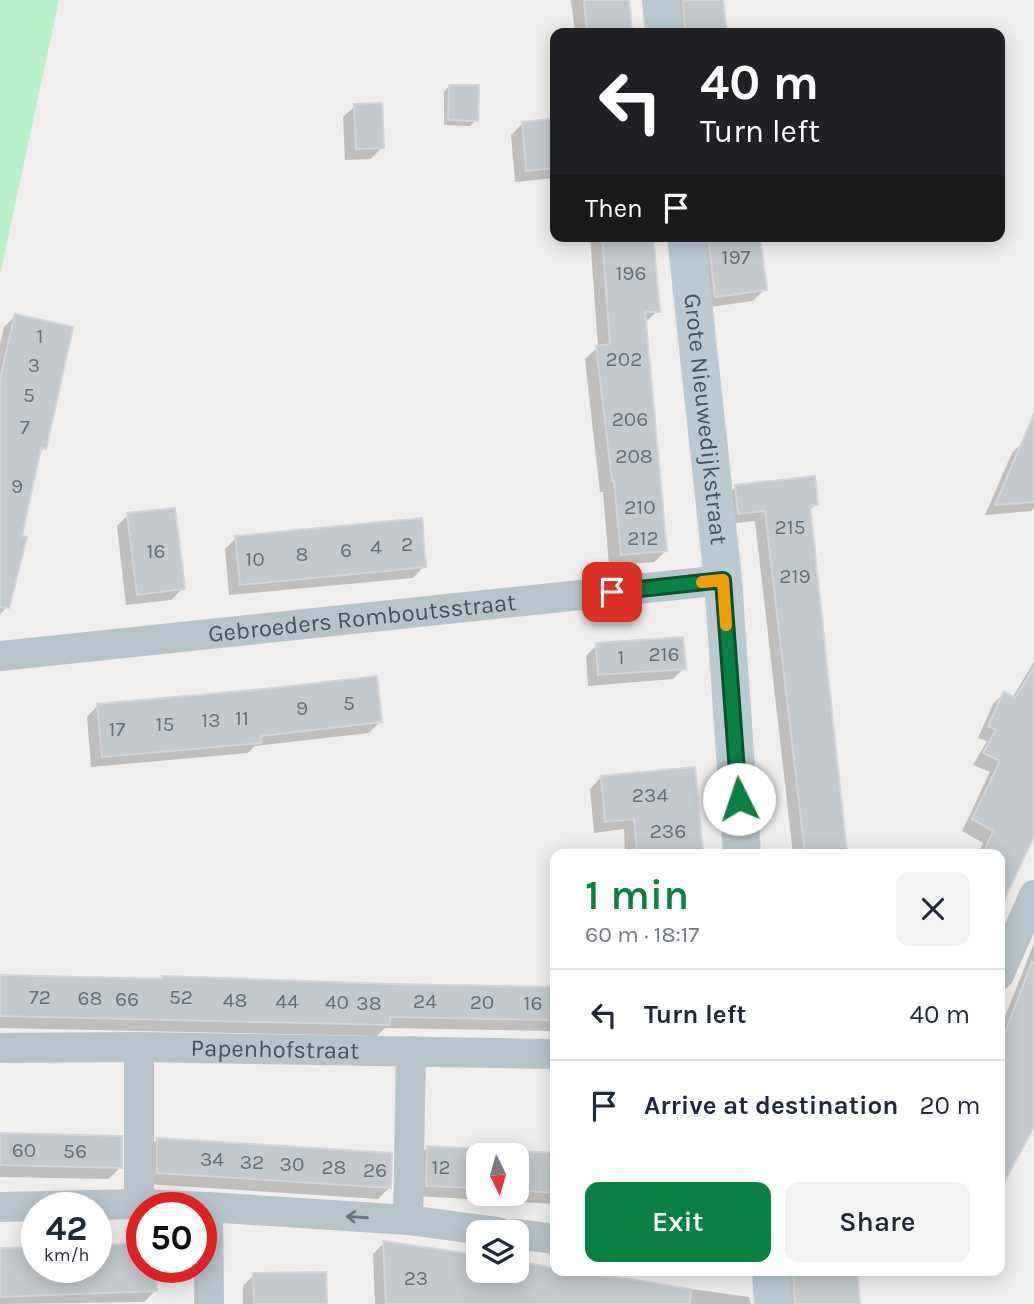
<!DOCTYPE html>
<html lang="en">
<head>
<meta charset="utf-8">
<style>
  :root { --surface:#fff; --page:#f2f2f3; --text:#1f2937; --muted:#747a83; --line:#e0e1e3; --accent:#0b8043 }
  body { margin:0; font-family:Karla,sans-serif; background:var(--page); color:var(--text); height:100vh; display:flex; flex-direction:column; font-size:26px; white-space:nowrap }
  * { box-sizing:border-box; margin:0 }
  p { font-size:23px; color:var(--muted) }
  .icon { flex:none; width:38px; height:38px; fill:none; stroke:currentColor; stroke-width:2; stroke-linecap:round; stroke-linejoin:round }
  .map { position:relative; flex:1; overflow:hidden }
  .side { position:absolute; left:550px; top:849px; width:455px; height:427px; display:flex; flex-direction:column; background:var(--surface); border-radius:14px; box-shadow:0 4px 18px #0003 }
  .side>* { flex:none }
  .top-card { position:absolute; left:550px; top:28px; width:455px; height:214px; border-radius:14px; box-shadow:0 4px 18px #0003; background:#202124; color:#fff; overflow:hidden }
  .needle { width:46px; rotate:175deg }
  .fabs { position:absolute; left:466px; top:1143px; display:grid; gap:14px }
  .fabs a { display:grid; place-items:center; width:63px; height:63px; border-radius:14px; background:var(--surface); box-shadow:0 4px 18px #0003; font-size:35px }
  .speed { position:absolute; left:21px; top:1192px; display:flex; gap:14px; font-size:35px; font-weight:700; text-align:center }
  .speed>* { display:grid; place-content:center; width:91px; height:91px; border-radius:50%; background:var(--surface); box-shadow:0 4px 18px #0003; line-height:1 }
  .speed small { font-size:18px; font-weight:400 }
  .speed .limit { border:10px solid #d22; background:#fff; color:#111 }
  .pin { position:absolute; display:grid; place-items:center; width:60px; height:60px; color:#fff; margin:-30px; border-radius:14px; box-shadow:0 4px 10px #0006 }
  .me { position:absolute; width:77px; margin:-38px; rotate:356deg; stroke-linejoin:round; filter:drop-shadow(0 0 5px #0008) }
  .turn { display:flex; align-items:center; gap:24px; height:147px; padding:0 35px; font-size:32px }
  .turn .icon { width:91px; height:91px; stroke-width:2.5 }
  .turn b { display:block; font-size:49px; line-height:60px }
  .then { display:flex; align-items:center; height:66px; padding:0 35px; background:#0003; gap:14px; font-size:26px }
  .round { display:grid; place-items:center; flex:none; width:74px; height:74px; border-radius:14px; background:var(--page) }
  .headline { display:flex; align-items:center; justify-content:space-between; height:119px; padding:0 35px }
  h1 { font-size:42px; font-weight:600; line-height:52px; color:var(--accent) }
  .button { display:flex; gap:14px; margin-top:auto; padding:14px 35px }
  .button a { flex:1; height:80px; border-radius:14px; background:var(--accent); color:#fff; font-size:28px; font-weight:600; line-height:80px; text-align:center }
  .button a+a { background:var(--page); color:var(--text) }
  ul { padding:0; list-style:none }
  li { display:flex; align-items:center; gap:21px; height:91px; padding:0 35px; border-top:2px solid var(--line) }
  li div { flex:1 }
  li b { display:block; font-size:26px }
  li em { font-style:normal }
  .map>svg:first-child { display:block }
  .green { fill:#b9f0c8 }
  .shadow { fill:#0003; fill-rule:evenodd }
  .building { fill:#c4c9cd; stroke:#d1d4d9; stroke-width:2 }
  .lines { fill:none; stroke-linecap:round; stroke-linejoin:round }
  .street { stroke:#b8c4cb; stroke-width:30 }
  .secondary { stroke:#bac9d2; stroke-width:38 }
  .oneway { stroke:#68757d }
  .route-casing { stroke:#07532c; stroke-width:18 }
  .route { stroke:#0b8043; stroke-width:12 }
  .slow { stroke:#f59e0b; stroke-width:12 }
  .labels { text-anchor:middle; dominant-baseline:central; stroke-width:7; stroke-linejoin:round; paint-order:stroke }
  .number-label { font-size:21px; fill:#657078 }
  .street-label { font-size:24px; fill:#45535b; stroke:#fff }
</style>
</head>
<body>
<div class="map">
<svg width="1034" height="1304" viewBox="0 0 1034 1304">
  <rect width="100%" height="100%" fill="#f0eded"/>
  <polygon class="green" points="0,0 59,0 0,275"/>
  <g class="shadow">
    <polygon points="571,0 627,0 631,33 575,33"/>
    <polygon points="667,0 721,0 725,33 674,33"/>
    <polygon points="449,86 476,120 470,126 444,125 444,92"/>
    <polygon points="355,106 382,147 371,159 345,160 343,117"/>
    <polygon points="555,121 555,178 515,182 511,135 523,123"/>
    <polygon points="590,236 652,236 658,311 644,323 666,551 654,562 609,566 603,492 600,492 585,359 598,347"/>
    <polygon points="694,236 759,236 765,289 753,301 703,308"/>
    <polygon points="15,316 44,448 38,454 7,607 0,614 0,345 4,327"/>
    <polygon points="1023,442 1034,449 1034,508 1031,511 985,515 1012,453"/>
    <polygon points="736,487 816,504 809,511 846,854 793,854 755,521 727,524 724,498"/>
    <polygon points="128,515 183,588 171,600 126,605 117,526"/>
    <polygon points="236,538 424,566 413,578 229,595 225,549"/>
    <polygon points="597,645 684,668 673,679 588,686 586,656"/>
    <polygon points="1034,662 1034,831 999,854 978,854 983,843 962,831 990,772 973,765 987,741 978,738 993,704 1004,693 1012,698"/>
    <polygon points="98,705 380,722 369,733 255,746 248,753 91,767 87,717"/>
    <polygon points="601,777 700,854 625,854 624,829 594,833 590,789"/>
    <polygon points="1034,943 1034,1123 999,1181 999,1032"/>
    <polygon points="0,977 160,980 163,978 391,986 555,988 555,1031 385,1028 377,1036 0,1028"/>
    <polygon points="0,1135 120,1168 108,1179 0,1177"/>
    <polygon points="157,1140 389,1188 378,1199 146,1184 146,1151"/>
    <path d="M 427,1148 L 555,1155 L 555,1204 L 416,1196 L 416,1159 ZM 478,1155 L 516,1155 L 516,1194 L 478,1194 Z"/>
    <polygon points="384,1243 478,1270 555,1270 749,1297 751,1304 375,1304 373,1254"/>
    <polygon points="0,1250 37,1251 37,1267 154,1267 155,1291 144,1302 0,1304"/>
    <polygon points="783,1270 856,1270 858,1304 784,1304"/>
    <polygon points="254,1275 325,1304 243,1304 243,1286"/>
  </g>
  <g class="building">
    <polygon points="584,0 629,0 632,33 587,33"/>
    <polygon points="683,0 723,0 727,33 685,33"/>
    <polygon points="449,85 479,85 478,121 448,120"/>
    <polygon points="382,103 384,148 356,149 354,104"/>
    <polygon points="551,119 555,168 526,171 522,122"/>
    <polygon points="602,236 653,236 660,312 645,312 667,551 621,555 614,481 612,481 596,346 610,344"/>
    <polygon points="708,236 760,236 767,290 715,297"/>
    <polygon points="15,314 73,327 46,449 41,448 22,536 27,537 9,608 0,607 0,379"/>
    <polygon points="1034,414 1034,502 995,505"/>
    <polygon points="815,476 818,505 810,506 847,854 805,854 765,511 738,514 735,485"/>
    <polygon points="175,508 185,589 137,595 127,513"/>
    <polygon points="422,518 426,567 240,585 235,536"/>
    <polygon points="683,637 686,669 598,675 596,643"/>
    <polygon points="1034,667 1034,836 999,911 999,854 983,854 993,831 972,819 1000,761 983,753 996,730 988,726 1004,691 1015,698"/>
    <polygon points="377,676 382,722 261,736 261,743 102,757 97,704 265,689"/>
    <polygon points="695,767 703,854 637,854 634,819 605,822 601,776"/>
    <polygon points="1032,962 1034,963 1034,1127 999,1192 999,1048"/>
    <polygon points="0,975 162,979 162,976 391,984 555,987 555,1020 390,1017 390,1025 0,1016"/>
    <polygon points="0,1133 122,1136 122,1168 0,1165"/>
    <polygon points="157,1138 392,1153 391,1188 157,1173"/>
    <polygon points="427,1146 555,1153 555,1193 516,1190 516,1155 478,1155 478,1188 426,1186"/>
    <polygon points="383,1241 478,1255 478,1270 516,1270 516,1261 555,1268 555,1270 573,1270 691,1289 690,1304 386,1304"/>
    <polygon points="142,1243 142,1267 156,1267 157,1291 0,1297 0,1248 34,1247 34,1267 96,1267 96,1246"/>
    <polygon points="793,1270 857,1270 860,1304 795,1304"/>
    <polygon points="326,1272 327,1304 254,1304 253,1273"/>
  </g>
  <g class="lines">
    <g class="street">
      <path id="s1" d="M 0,656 L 723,580"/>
      <polyline points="999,975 1034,895"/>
      <path id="s2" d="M 0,1048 L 139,1047 L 555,1054"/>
      <polyline points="139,1204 139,1047"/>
      <polyline points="0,1207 139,1204 208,1207 408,1220 498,1232"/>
      <polyline points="208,1207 209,1304"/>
      <polyline points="408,1220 411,1051"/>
      <polyline points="516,1234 555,1239"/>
    </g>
    <g class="secondary">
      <polyline points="661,0 664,33"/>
      <path id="s3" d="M 686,236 L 723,580 L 742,854"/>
      <polyline points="771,1270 773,1304"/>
    </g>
  </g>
  <defs><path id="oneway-shaft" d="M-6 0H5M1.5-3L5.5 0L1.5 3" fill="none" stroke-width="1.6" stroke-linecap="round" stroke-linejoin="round" transform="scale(1.75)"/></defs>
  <use class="oneway" href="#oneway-shaft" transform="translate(357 1217) rotate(-176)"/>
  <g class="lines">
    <defs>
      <polyline id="route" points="612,592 723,580 739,799"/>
    </defs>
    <use href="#route" class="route-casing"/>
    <use href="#route" class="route"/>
    <polyline class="slow" points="702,582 723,580 726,625"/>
  </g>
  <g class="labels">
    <g class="number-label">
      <text x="736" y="257">197</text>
      <text x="631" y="273">196</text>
      <text x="40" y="336">1</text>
      <text x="624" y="359">202</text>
      <text x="34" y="365">3</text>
      <text x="29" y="395">5</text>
      <text x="630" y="419">206</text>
      <text x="25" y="427">7</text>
      <text x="634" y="456">208</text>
      <text x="17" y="486">9</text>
      <text x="640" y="507">210</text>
      <text x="790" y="527">215</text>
      <text x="643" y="538">212</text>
      <text x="407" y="544">2</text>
      <text x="376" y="547">4</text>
      <text x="346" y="550">6</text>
      <text x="156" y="551">16</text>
      <text x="302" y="554">8</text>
      <text x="255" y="559">10</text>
      <text x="795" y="576">219</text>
      <text x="664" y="654">216</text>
      <text x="621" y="657">1</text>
      <text x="349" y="703">5</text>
      <text x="302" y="708">9</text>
      <text x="242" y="718">11</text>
      <text x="211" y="720">13</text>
      <text x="165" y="724">15</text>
      <text x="117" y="729">17</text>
      <text x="650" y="795">234</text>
      <text x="668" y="831">236</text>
      <text x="40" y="997">72</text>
      <text x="181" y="997">52</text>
      <text x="90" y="998">68</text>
      <text x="127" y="999">66</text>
      <text x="235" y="1000">48</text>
      <text x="287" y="1001">44</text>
      <text x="425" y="1001">24</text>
      <text x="337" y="1002">40</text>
      <text x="482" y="1002">20</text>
      <text x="369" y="1003">38</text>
      <text x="533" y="1003">16</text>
      <text x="24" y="1150">60</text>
      <text x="75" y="1151">56</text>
      <text x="212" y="1159">34</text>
      <text x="252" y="1162">32</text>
      <text x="292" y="1164">30</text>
      <text x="334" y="1167">28</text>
      <text x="441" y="1167">12</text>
      <text x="375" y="1170">26</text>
      <text x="416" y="1278">23</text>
    </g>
    <g class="street-label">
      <text stroke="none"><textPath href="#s3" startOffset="184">Grote Nieuwedijkstraat</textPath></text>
      <text stroke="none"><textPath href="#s1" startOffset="364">Gebroeders Romboutsstraat</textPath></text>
      <text stroke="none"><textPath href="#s2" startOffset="275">Papenhofstraat</textPath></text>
    </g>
  </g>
</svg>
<div class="fabs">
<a><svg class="needle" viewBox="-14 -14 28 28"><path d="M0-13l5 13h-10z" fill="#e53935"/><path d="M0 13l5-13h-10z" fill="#747a83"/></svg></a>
<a><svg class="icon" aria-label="layers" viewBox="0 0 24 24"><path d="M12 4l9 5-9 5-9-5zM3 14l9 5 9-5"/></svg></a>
</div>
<div class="speed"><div>42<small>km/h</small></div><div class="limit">50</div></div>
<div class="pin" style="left:612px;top:592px;background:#d93025"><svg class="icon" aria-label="arrive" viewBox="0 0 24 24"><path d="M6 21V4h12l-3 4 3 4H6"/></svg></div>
<svg class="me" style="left:739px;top:799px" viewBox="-20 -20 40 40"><circle r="19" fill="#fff"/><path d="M0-13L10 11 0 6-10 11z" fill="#0b8043"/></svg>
<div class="top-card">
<div class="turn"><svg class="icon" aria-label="left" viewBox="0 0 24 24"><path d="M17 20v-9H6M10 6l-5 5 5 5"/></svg><div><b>40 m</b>Turn left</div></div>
<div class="then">Then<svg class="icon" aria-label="arrive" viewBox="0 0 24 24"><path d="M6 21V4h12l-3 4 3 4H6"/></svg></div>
</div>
<section class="side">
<div class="headline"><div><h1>1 min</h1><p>60 m · 18:17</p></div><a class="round"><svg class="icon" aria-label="close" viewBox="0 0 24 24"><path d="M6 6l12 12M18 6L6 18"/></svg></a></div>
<ul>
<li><svg class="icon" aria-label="left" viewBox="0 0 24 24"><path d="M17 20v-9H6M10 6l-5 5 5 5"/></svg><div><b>Turn left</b></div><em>40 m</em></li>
<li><svg class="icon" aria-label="arrive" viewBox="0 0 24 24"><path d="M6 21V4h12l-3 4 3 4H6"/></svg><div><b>Arrive at destination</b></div><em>20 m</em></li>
</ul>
<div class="button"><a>Exit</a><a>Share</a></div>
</section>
</div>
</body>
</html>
